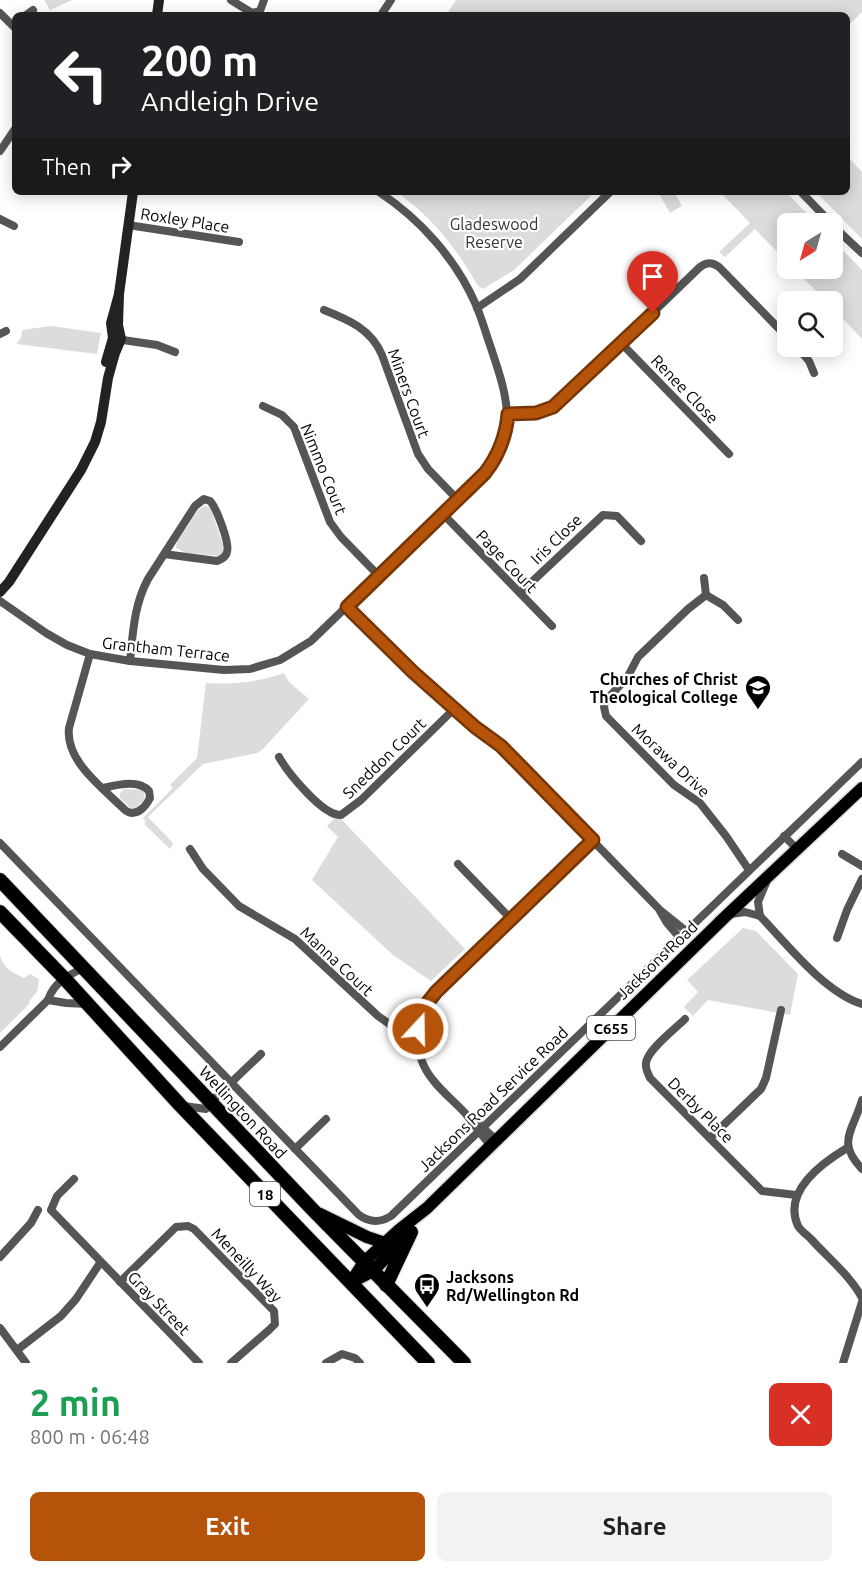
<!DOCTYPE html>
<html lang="en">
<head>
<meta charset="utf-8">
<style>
  :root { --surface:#fff; --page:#f2f2f2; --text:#202124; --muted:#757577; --accent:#b45309 }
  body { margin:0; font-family:Ubuntu,sans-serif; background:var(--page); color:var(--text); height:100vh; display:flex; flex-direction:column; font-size:22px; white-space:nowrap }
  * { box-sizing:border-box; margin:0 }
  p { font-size:20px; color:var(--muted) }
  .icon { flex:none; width:33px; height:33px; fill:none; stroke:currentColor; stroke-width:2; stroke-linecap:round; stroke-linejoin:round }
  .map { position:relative; height:1363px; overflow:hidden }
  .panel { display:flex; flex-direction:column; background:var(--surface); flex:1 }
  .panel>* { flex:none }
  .top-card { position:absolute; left:12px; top:12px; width:838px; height:183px; border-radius:9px; box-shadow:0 3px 15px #0003; background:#202124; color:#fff; overflow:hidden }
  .needle { width:39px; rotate:217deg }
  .controls { position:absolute; left:777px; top:213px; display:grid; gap:12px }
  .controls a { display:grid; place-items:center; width:66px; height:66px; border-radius:9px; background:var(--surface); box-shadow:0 3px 15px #0003; font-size:30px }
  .pin { position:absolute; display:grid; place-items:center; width:51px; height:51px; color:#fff; margin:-62px -26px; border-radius:50% 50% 50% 0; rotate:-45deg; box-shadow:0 0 6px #0007 }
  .pin .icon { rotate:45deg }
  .me { position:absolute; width:66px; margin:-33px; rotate:21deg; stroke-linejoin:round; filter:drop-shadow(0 0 4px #0008) }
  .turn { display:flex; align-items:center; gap:21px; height:126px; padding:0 30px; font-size:27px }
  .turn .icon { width:78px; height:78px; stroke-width:2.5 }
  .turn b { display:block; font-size:42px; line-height:51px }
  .then { display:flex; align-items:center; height:57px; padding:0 30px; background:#0003; gap:12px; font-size:22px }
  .round { display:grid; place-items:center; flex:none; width:63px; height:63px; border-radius:9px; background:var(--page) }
  .headline { display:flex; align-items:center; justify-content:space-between; height:102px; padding:0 30px }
  h1 { font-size:36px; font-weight:600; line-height:45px; color:#1e9e55 }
  .action { display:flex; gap:12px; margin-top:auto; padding:12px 30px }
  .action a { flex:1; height:69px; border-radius:9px; background:var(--accent); color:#fff; font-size:24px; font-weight:600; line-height:69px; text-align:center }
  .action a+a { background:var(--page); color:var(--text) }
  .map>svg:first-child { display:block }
  .green { fill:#dcdcdc }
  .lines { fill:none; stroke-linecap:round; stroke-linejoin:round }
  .primary-casing { stroke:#dbdbdb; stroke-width:15 }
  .highway-casing { stroke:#dbdbdb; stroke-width:16 }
  .street { stroke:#555; stroke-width:8 }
  .secondary { stroke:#222; stroke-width:10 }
  .primary { stroke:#000; stroke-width:12 }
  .highway { stroke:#000; stroke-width:14 }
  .route-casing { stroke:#753606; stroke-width:15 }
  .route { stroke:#b45309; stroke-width:10 }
  .labels { text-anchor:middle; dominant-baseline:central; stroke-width:4.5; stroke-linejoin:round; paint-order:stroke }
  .shield { fill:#fff; stroke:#4c4c4c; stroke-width:1.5 }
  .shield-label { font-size:15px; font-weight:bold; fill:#000 }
  .street-label { font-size:16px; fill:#000; stroke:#fff }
  .park-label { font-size:16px; fill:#333; stroke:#fff }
  .poi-label { font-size:16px; font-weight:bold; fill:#000; stroke:#fff; text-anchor:end }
</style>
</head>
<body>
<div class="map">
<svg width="862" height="1363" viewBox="0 0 862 1363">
  <rect width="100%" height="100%" fill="#fff"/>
  <g class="green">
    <polygon points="44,0 72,0 50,10"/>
    <polygon points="456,0 862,0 862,12 848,26 848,15 446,15"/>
    <polygon points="848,157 862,172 862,239 816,192 848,192"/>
    <path d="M 397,192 L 595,192 L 514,270 L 483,289 L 478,286 C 457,249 432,217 397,192 Z"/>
    <polygon points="658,192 674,192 682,206 670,213"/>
    <polygon points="720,192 786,192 816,223 788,224 787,262 755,229 725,257 719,252 750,223"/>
    <polygon points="833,240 862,270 862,339 833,308 832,302 826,301 794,269 832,268"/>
    <polygon points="51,326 101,333 97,354 16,344 21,338 22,330"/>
    <polygon points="205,506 209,507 212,512 223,545 223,551 220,556 186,553 176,548 177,542 199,509"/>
    <path d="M 284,673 L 289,682 L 309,699 L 262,750 L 257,753 L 203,764 L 148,817 L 173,843 L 170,849 L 144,824 L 146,822 L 143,818 L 173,788 L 170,785 L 197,758 L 206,683 C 233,685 258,682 284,673 Z"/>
    <polygon points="124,789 143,790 145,799 138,806 132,809 120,798 120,793"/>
    <polygon points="334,819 341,819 465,949 431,981 393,955 312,880 338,837 327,826"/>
    <polygon points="743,928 756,931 798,974 790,1015 708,1000 693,1016 684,1007 698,992 687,980"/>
    <path d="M 0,956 C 5,969 11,972 24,978 L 30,974 L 39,979 L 37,992 L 29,1001 L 30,1003 L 0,1033 Z"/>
  </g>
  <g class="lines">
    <defs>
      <g id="primary">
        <polyline points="320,1214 367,1237 385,1243"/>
        <polyline points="351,1282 364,1262 399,1230 427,1208 726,916 862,788"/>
        <polyline points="352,1282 373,1271 407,1236"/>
      </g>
      <g id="highway">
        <polyline points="0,880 313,1210 464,1363"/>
        <polyline points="0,912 65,979 180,1105 428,1363"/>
        <polyline points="386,1285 411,1232"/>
      </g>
    </defs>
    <use href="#primary" class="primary-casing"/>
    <use href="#highway" class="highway-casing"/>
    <g class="street">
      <polyline points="231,0 252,13 260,11 264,0"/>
      <polyline points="0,13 15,28"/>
      <polyline points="26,15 33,10"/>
      <polyline points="381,15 391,0"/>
      <polyline points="0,151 15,129"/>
      <polyline points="801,192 832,224"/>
      <polyline points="0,219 14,226"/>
      <polyline points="128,225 239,242"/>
      <polyline points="832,225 862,253"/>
      <polyline points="477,308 520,279 610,192"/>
      <path d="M 324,310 C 349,320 371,329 382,355 L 418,454 L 428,469 L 458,500"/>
      <polyline points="0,334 6,331"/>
      <polyline points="116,339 157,345 175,352"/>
      <polyline points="621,343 729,454"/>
      <polyline points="796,346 809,361 814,373"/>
      <polyline points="263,406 282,415 294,427 330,522 341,537 379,576"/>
      <path d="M 508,414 L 542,411 L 558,404 L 700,267 C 707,262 712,262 719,267 L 788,338"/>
      <polyline points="443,514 552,626"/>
      <polyline points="704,578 706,595"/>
      <polyline points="520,593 603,515 617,516 641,541"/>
      <path d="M 0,601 L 46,633 L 67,645 L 90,654 L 130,661 L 224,670 L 250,669 L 280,660 L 311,641 L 485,473 C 519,430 507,396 491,348 C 486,334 482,319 476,305 C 456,259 420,219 379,192"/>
      <polyline points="347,607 399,659 475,727 501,746 660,910 685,930"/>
      <polyline points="738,620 723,605 706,595 688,609 638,657 627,678 605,701 604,707 606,716 674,785 700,803 726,836 749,870"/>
      <path d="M 90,654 L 69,728 C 65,761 103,788 125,810 C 135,818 145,808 150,798 L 149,791 C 138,779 117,785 103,788"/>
      <path d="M 130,661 C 133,632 134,605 148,579 L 195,506 L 204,499 L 210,501 C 216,507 230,543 227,552 C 226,557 222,559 217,561 L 164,554"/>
      <path d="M 279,757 C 288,773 323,816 341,815 L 361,800 L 454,709"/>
      <polyline points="784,836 797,849"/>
      <path d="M 0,843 L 359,1215 C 370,1223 380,1223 391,1216 L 862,762"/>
      <polyline points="190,849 203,869 239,906 295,939 378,1016 395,1028 417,1035"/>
      <polyline points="842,854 862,866"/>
      <polyline points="458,864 511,919"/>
      <polyline points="660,911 667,923 679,937"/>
      <path d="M 731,914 L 745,912 L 760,916 C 787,944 824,992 862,1004"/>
      <polyline points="760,916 758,902 766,883"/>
      <polyline points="837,938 847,910 862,879"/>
      <polyline points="48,1000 66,1003 87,1004"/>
      <path d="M 685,1019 C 675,1029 647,1050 646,1063 C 645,1069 648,1073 650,1078 L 762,1191 L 796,1195"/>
      <path d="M 0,1047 L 48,1000 C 54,982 69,975 85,967"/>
      <path d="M 862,1100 C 853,1131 836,1142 862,1169"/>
      <polyline points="184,1106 206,1109 216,1097 261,1054"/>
      <polyline points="479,1124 496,1140"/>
      <polyline points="710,1138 761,1089 766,1078 781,1010"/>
      <path d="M 491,1146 C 481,1135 474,1124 465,1113 C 455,1102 442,1092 433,1080 C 411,1053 414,1017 436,992 L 593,840"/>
      <path d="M 847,1148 C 822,1163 782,1191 798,1226 C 801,1231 807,1235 811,1239 C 827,1257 851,1276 862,1298"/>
      <polyline points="295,1149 326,1119"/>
      <polyline points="74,1179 57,1196 51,1210 199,1363"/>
      <polyline points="0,1257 31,1223 38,1210"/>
      <polyline points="120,1282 176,1227 188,1226 194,1229 274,1311 275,1324 269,1330 231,1363"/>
      <polyline points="0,1328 26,1363"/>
      <polyline points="17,1350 61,1316 76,1299 100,1263"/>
      <polyline points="326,1363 342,1354 355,1358 360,1363"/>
      <polyline points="843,1363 862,1302"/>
    </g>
    <g class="secondary">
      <polyline points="157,15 159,0"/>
      <polyline points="106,362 113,338 111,323 119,294 133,192"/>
      <polyline points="0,592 9,582 81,470 95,442 101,422 108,378 115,353 121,339 118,325 119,294"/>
    </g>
    <use href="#primary" class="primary"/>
    <use href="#highway" class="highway"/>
  </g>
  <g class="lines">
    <defs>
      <path id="route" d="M 418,1029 L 425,1006 L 436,992 L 593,840 L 501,746 L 475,727 L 413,672 L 347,607 L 485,473 C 499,455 506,437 508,414 L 536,413 L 553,407 L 653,313"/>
    </defs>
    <use href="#route" class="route-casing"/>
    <use href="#route" class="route"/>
  </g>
  <defs>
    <symbol id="university-pin" viewBox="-11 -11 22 30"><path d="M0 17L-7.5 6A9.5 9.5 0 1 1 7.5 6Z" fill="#000" stroke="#fff"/><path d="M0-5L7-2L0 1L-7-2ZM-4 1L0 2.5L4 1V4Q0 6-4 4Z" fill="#fff"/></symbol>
    <symbol id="bus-pin" viewBox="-11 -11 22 30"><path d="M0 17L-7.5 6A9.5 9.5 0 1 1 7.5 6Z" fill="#000" stroke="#fff"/><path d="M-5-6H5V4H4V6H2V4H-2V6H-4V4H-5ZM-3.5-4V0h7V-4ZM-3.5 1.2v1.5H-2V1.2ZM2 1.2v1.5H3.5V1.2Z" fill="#fff"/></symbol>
  </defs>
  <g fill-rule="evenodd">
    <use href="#university-pin" x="743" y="673" width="30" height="40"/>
    <use href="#bus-pin" x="412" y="1271" width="30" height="40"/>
  </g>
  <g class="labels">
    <g class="shield">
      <rect x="587" y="1016" width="48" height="24" rx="4.5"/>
      <rect x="250" y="1182" width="30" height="24" rx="4.5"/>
    </g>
    <g class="shield-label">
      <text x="611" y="1028">C655</text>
      <text x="265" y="1194">18</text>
    </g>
    <g class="street-label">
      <text transform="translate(185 220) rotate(9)">Roxley Place</text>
      <text transform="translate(685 389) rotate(46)">Renee Close</text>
      <text transform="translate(409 393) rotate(70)">Miners Court</text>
      <text transform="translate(324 469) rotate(68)">Nimmo Court</text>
      <text transform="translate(556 539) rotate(-44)">Iris Close</text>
      <text transform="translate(507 561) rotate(46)">Page Court</text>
      <text transform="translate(166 649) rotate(6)">Grantham Terrace</text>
      <text transform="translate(384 758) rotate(-44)">Sneddon Court</text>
      <text transform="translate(671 760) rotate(43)">Morawa Drive</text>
      <text transform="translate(657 960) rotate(-44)">Jacksons Road</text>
      <text transform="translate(337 961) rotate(43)">Manna Court</text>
      <text transform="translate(493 1099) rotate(-44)">Jacksons Road Service Road</text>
      <text transform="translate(701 1110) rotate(45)">Derby Place</text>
      <text transform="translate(243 1112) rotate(47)">Wellington Road</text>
      <text transform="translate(247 1265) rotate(47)">Meneilly Way</text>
      <text transform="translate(159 1303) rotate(46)">Gray Street</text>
    </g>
    <g class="park-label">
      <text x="494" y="224">Gladeswood<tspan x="494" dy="18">Reserve</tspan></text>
    </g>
    <g class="poi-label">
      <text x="738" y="679">Churches of Christ<tspan x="738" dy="18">Theological College</tspan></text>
      <text x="446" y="1277" text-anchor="start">Jacksons<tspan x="446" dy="18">Rd/Wellington Rd</tspan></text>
    </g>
  </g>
</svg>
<div class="controls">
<a><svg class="needle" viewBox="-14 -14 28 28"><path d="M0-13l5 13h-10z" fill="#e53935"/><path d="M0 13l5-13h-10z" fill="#757577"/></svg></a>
<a><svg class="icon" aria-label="search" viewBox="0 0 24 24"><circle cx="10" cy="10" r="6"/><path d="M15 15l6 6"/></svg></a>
</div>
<div class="pin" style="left:653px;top:313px;background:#d93025"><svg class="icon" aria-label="arrive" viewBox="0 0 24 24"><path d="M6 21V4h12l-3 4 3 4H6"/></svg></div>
<svg class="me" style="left:418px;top:1029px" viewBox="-20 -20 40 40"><circle r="17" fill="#b45309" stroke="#fff" stroke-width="3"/><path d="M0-11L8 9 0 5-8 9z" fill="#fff"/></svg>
<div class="top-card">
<div class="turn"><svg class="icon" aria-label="left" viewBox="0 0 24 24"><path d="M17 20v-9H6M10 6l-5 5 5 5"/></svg><div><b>200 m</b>Andleigh Drive</div></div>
<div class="then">Then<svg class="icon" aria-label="right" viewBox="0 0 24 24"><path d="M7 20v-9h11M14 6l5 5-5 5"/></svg></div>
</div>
</div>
<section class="panel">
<div class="headline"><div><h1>2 min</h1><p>800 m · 06:48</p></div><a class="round" style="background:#d93025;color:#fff"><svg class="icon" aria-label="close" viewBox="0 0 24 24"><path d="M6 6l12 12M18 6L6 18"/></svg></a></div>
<div class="action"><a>Exit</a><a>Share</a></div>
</section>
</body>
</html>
